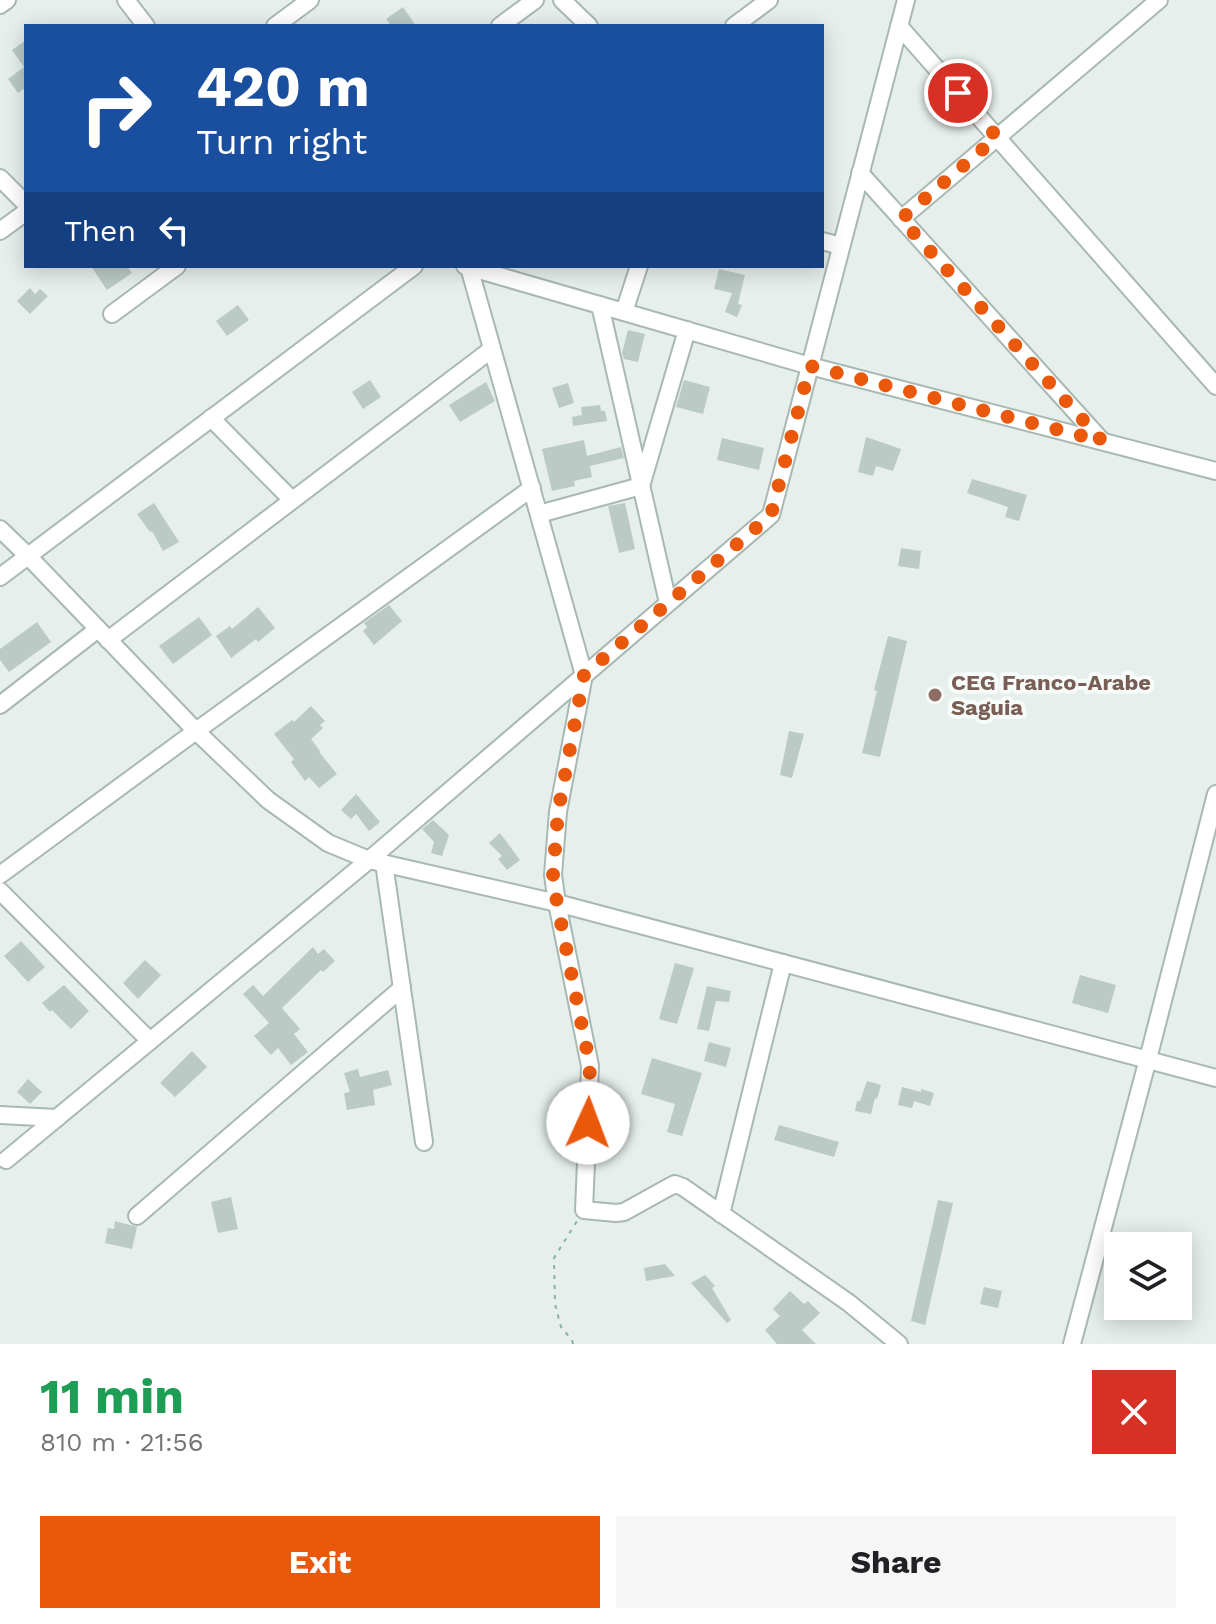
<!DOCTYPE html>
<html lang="en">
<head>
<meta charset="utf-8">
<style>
  :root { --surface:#fff; --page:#f6f6f6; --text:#202124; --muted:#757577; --accent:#ea580c }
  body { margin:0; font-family:"Work Sans",sans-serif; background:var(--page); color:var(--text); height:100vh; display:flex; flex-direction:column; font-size:30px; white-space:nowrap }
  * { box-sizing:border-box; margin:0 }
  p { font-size:26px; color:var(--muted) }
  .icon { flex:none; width:44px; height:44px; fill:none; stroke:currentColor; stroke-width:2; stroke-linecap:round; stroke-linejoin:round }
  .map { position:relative; height:1344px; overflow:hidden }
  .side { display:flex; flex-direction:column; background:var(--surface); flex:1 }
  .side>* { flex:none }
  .banner { position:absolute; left:24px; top:24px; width:800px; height:244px; border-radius:0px; box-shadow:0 4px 20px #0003; background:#1a4fa0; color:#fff; overflow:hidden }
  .tools { position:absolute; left:1104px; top:1232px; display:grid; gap:16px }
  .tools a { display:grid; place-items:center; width:88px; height:88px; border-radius:0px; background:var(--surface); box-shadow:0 4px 20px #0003; font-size:40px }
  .pin { position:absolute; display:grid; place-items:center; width:68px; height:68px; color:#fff; margin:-34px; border:4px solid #fff; border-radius:50%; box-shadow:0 2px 8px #0007 }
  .me { position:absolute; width:88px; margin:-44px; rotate:2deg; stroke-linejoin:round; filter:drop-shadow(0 0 6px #0008) }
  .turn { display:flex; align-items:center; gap:28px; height:168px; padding:0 40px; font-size:36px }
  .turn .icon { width:104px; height:104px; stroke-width:2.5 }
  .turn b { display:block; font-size:56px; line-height:68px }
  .then { display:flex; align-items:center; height:76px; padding:0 40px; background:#0003; gap:16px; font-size:30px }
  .round { display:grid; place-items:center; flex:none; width:84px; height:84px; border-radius:0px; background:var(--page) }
  .head { display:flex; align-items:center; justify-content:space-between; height:136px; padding:0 40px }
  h1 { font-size:48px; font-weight:700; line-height:60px; color:#1e9e55 }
  .action { display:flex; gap:16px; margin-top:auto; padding:16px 40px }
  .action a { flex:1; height:92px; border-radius:0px; background:var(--accent); color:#fff; font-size:32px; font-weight:700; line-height:92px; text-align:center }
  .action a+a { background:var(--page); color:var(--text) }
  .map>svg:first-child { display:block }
  .building { fill:#bbcac4 }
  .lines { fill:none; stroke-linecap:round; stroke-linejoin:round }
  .street-casing { stroke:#a8b8b2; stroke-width:20 }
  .path { stroke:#86b3a5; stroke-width:2; stroke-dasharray:4 6; stroke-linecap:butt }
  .street { stroke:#fff; stroke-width:16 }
  .route { stroke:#ea580c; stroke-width:14; stroke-dasharray:0 25.2 }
  .education-dot { fill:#8d6e63; stroke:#f7fbf9; stroke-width:3 }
  .labels { text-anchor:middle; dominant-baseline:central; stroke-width:8; stroke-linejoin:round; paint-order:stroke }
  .education-label { font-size:22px; font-weight:bold; fill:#785e54; stroke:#f7fbf9; text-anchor:start }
</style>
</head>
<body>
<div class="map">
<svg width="1216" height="1344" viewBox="0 0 1216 1344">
  <rect width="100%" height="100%" fill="#e6efeb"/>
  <g class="building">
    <polygon points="403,7 416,26 391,26 386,19"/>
    <polygon points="26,40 26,87 18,93 8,79 24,67 12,50"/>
    <polygon points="91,266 127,266 132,273 107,290"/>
    <polygon points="719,269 745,275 738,304 742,305 737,317 725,312 732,293 714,289"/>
    <polygon points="30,288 35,294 40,289 48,296 30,314 17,301"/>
    <polygon points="238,305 249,320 227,336 216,321"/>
    <polygon points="628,330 645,334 638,362 624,359 622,353"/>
    <polygon points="370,380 381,397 363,409 352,392"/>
    <polygon points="684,380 710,387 703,414 676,407"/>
    <polygon points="486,382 495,401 460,422 449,405"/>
    <polygon points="568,383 574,403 559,408 552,388"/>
    <polygon points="600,405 601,411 605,411 607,421 573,426 572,417 582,415 581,407"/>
    <polygon points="866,437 901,449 893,471 876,466 873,476 858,472"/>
    <polygon points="722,438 764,448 759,470 717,460"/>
    <polygon points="584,440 587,456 621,447 624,458 590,466 592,477 574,481 575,486 552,491 542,449"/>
    <polygon points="972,479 1027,495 1019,521 1005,517 1008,507 967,493"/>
    <polygon points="154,503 179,542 163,551 152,531 150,532 137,514"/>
    <polygon points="625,503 635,549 619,553 608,506"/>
    <polygon points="901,548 921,551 919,569 898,566"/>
    <polygon points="389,605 402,621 374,645 363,631 367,627 364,623"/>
    <polygon points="258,607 275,628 258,642 256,639 231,658 216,636 230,626 232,629"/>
    <polygon points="199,617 212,635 173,664 159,646"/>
    <polygon points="37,622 51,642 9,672 0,660 0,649"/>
    <polygon points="888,636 907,641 880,757 862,753 877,691 874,690"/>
    <polygon points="311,706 325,721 320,725 323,728 311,739 320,751 319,752 337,774 319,788 309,777 305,781 291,762 294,759 274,734 292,720 294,722"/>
    <polygon points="789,731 804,734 792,778 780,775"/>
    <polygon points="356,794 380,822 369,831 356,814 351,819 341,810"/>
    <polygon points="433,820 449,835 442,856 431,853 434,842 422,829"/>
    <polygon points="500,833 520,860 507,870 498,859 502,856 489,843"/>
    <polygon points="21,941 45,967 28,982 4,956"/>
    <polygon points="313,947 318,954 324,949 335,961 323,972 321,970 282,1008 300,1029 294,1034 308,1052 291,1065 278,1048 271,1055 254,1036 269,1023 243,994 253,985 263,996"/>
    <polygon points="145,960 161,975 138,999 123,983"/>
    <polygon points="675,963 694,968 677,1024 659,1019"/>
    <polygon points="1080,975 1116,985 1108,1013 1072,1003"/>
    <polygon points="64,985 89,1011 71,1029 52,1010 50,1012 42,1003"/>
    <polygon points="707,986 731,991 729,1002 716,1001 709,1031 697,1029"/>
    <polygon points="709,1042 731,1048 726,1067 704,1061"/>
    <polygon points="192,1051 207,1067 175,1097 160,1083"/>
    <polygon points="652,1058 702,1073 682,1136 667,1132 675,1104 641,1094"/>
    <polygon points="358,1069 360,1077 388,1070 392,1085 373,1090 375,1105 347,1110 344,1093 350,1092 344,1073"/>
    <polygon points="28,1079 42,1092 30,1104 17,1092"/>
    <polygon points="867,1081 881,1085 877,1099 875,1098 871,1114 855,1111 857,1101 860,1101"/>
    <polygon points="902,1087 921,1092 921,1089 934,1093 930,1106 914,1101 912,1108 898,1105"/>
    <polygon points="779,1125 839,1142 834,1157 774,1140"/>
    <polygon points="231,1197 238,1229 218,1233 211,1202"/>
    <polygon points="938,1200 953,1203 925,1325 911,1321"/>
    <polygon points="115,1221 137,1227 132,1249 105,1243 108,1228 114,1229"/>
    <polygon points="665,1264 675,1276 646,1281 644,1268"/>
    <polygon points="705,1275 715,1286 712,1288 731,1320 727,1323 691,1283"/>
    <polygon points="984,1287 1002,1291 998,1308 980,1304"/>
    <polygon points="790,1291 804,1304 808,1301 820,1313 802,1330 816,1344 777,1344 765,1330 780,1316 773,1309"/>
  </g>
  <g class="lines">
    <defs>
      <g id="street">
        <polyline points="126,0 146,26"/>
        <polyline points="562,0 589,26"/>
        <polyline points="0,5 7,0"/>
        <polyline points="275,26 310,0"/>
        <polyline points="500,26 535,0"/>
        <polyline points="734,26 769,0"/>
        <polyline points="899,26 1216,386"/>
        <polyline points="860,173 1102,441"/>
        <polyline points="0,178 26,204"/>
        <polyline points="901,219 1159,0"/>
        <polyline points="0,231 26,212"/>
        <polyline points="822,241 841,246"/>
        <polyline points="465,266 810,366 1216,471"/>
        <polyline points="469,267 584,675 558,812 553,875 557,903 590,1066 584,1210 616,1213 624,1212 669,1187 675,1184 683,1187 849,1303 899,1344"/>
        <polyline points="600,305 668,603"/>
        <polyline points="624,312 639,266"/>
        <polyline points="112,314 177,266"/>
        <polyline points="211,418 292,500"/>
        <polyline points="539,514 641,486 687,330"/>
        <polyline points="0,529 28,556 196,731 268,800 328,843 369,860 557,903 1216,1078"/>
        <polyline points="0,577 414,266"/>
        <polyline points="108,640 492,349"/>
        <polyline points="0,705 98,629"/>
        <polyline points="384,863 424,1142"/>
        <polyline points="0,875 196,731 532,488"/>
        <polyline points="0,891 150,1041"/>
        <polyline points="0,1115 57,1118"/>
        <polyline points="6,1160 369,860 771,515 906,0"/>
        <polyline points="721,1214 783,963"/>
        <polyline points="137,1216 402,988"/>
        <polyline points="1072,1344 1148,1059 1216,794"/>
      </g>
    </defs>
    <use href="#street" class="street-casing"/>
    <polyline class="path" points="573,1344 572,1340 561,1327 555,1304 554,1258 577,1221"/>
    <use href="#street" class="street"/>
  </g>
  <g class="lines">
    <polyline class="route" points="588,1123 590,1066 557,903 553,875 558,812 584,675 771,515 810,366 1102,441 901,219 997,137 958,93"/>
  </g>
  <circle class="education-dot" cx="935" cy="695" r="8"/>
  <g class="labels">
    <g class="education-label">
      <text x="951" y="682">CEG Franco-Arabe<tspan x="951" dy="25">Saguia</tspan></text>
    </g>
  </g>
</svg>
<div class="tools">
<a><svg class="icon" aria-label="layers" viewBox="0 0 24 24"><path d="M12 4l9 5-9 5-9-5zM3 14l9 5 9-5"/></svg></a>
</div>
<div class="pin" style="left:958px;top:93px;background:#d93025"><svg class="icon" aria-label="arrive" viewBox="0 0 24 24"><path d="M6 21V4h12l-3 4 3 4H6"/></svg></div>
<svg class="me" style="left:588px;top:1123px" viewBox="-20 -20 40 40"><circle r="19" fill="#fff"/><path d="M0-13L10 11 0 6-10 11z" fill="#ea580c"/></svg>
<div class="banner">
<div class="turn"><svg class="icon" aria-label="right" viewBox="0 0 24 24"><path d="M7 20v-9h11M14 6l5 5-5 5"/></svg><div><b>420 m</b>Turn right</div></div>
<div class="then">Then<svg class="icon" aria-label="left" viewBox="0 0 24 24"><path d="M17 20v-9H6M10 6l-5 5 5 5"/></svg></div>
</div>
</div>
<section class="side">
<div class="head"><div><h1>11 min</h1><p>810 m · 21:56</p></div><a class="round" style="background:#d93025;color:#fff"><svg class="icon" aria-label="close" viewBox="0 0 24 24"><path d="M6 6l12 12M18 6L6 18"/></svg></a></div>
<div class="action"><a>Exit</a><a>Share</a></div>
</section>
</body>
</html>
